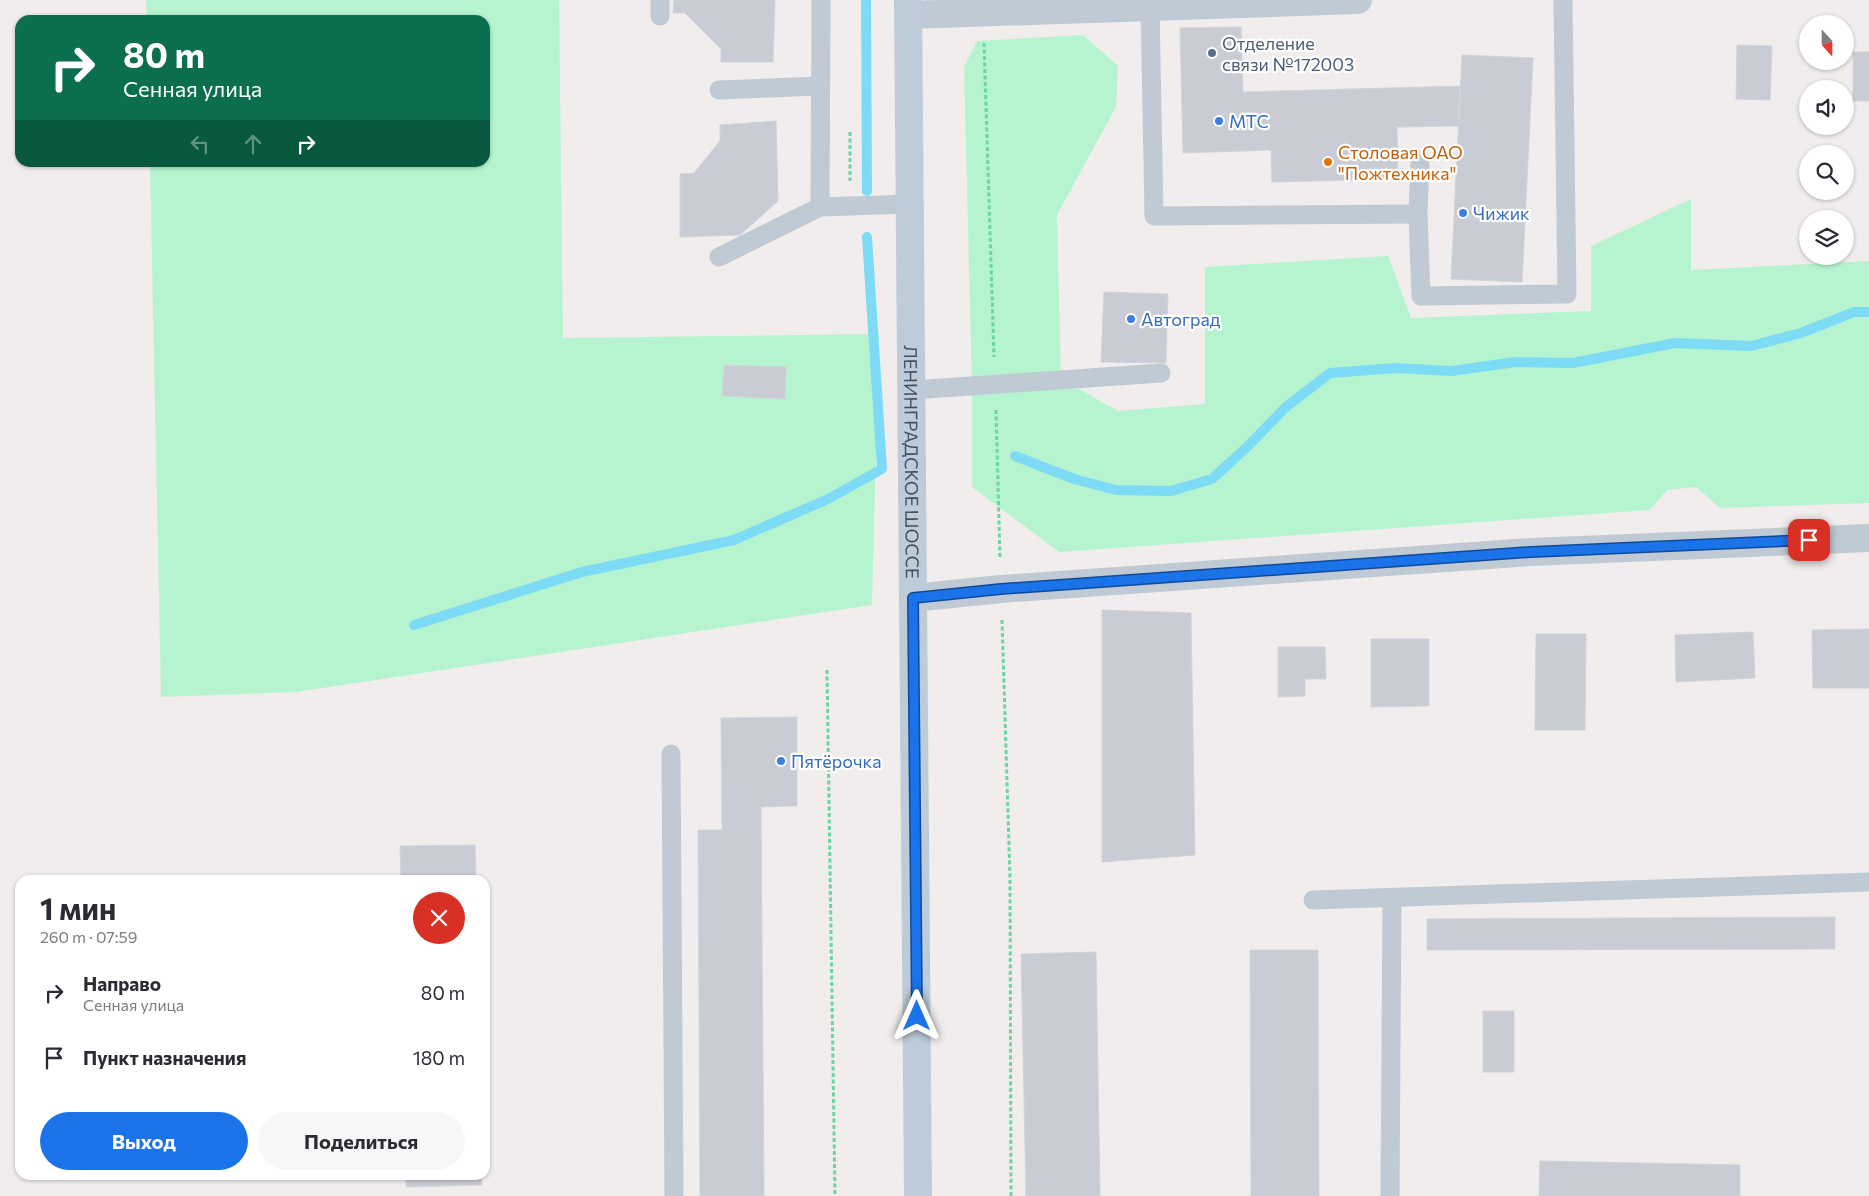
<!DOCTYPE html>
<html lang="ru">
<head>
<meta charset="utf-8">
<style>
  :root { --surface:#fff; --page:#f7f7f7; --text:#2b2b33; --muted:#7c7c81; --accent:#1a73e8 }
  body { margin:0; font-family:Commissioner,sans-serif; background:var(--page); color:var(--text); height:100vh; display:flex; flex-direction:column; font-size:19px; white-space:nowrap }
  * { box-sizing:border-box; margin:0 }
  p { font-size:16px; color:var(--muted) }
  .icon { flex:none; width:28px; height:28px; fill:none; stroke:currentColor; stroke-width:2; stroke-linecap:round; stroke-linejoin:round }
  .map { position:relative; flex:1; overflow:hidden }
  .panel { position:absolute; left:15px; top:875px; width:475px; height:305px; display:flex; flex-direction:column; background:var(--surface); border-radius:15px; box-shadow:0 1px 4px #0004 }
  .panel>* { flex:none }
  .guide { position:absolute; left:15px; top:15px; width:475px; height:152px; border-radius:15px; box-shadow:0 1px 4px #0004; background:#0b6e4f; color:#fff; overflow:hidden }
  .needle { width:32px; rotate:159deg }
  .tools { position:absolute; left:1799px; top:15px; display:grid; gap:10px }
  .tools a { display:grid; place-items:center; width:55px; height:55px; border-radius:50%; background:var(--surface); box-shadow:0 1px 4px #0004; font-size:25px }
  .pin { position:absolute; display:grid; place-items:center; width:42px; height:42px; color:#fff; margin:-21px; border-radius:10px; box-shadow:0 2px 8px #0006 }
  .me { position:absolute; width:55px; margin:-28px; rotate:0deg; stroke-linejoin:round; filter:drop-shadow(0 0 4px #0008) }
  .turn { display:flex; align-items:center; gap:18px; height:105px; padding:0 25px; font-size:22px }
  .turn .icon { width:65px; height:65px; stroke-width:2.5 }
  .turn b { display:block; font-size:35px; line-height:42px }
  .lanes { display:flex; align-items:center; height:48px; padding:0 25px; background:#0003; justify-content:center; gap:25px; direction:ltr }
  .lanes .off { opacity:.35 }
  .round { display:grid; place-items:center; flex:none; width:52px; height:52px; border-radius:26px; background:var(--page) }
  .headline { display:flex; align-items:center; justify-content:space-between; height:85px; padding:0 25px }
  h1 { font-size:30px; font-weight:700; line-height:38px }
  .primary-button { display:flex; gap:10px; margin-top:auto; padding:10px 25px }
  .primary-button a { flex:1; height:58px; border-radius:30px; background:var(--accent); color:#fff; font-size:20px; font-weight:700; line-height:58px; text-align:center }
  .primary-button a+a { background:var(--page); color:var(--text) }
  ul { padding:0; list-style:none }
  li { display:flex; align-items:center; gap:15px; height:65px; padding:0 25px }
  li div { flex:1 }
  li b { display:block; font-size:19px }
  li em { font-style:normal }
  .map>svg:first-child { display:block }
  .green { fill:#b6f4cf }
  .lines { fill:none; stroke-linecap:round; stroke-linejoin:round }
  .stream { stroke:#7edbf6; stroke-width:10 }
  .building { fill:#c9ccd4; stroke:#d1d3da }
  .path { stroke:#6ad6a2; stroke-width:3; stroke-dasharray:4 2.5; stroke-linecap:butt }
  .service { stroke:#bfcad5; stroke-width:19 }
  .minor { stroke:#bfcad5; stroke-width:28 }
  .secondary { stroke:#becbd9; stroke-width:28 }
  .route-casing { stroke:#114b97; stroke-width:12 }
  .route { stroke:#1a73e8; stroke-width:9 }
  .service-dot { fill:#5c6f8a; stroke:#fff; stroke-width:2 }
  .shop-dot { fill:#3f7fe0; stroke:#fff; stroke-width:2 }
  .food-dot { fill:#e8710a; stroke:#fff; stroke-width:2 }
  .labels { text-anchor:middle; dominant-baseline:central; stroke-width:4.5; stroke-linejoin:round; paint-order:stroke }
  .service-label { font-size:18px; fill:#4e5e75; stroke:#fff; text-anchor:start }
  .shop-label { font-size:18px; fill:#366cbe; stroke:#fff; text-anchor:start }
  .food-label { font-size:18px; fill:#c56008; stroke:#fff; text-anchor:start }
  .street-label { font-size:18px; fill:#44515d; stroke:#fff }
</style>
</head>
<body>
<div class="map">
<svg width="1869" height="1196" viewBox="0 0 1869 1196">
  <rect width="100%" height="100%" fill="#f1eded"/>
  <g class="green">
    <polygon points="146,0 559,0 563,338 879,334 872,605 296,692 161,697 150,163 485,162 485,20 147,20"/>
    <polygon points="1083,35 1118,66 1116,107 1057,215 1061,379 1118,411 1205,404 1205,267 1388,256 1411,318 1591,311 1591,246 1691,199 1691,270 1869,261 1869,503 1720,508 1696,487 1667,490 1650,510 1059,552 972,487 972,386 964,67 977,41"/>
  </g>
  <g class="lines">
    <g class="stream">
      <polyline points="866,0 867,191"/>
      <polyline points="1015,456 1074,479 1116,490 1171,491 1212,479 1247,447 1286,407 1330,373 1396,368 1451,371 1516,362 1573,363 1675,343 1751,346 1801,333 1854,312 1869,312"/>
      <polyline points="414,625 582,572 734,540 828,499 882,469 867,237"/>
    </g>
  </g>
  <g class="building">
    <polygon points="674,0 775,0 773,62 721,62 721,49 685,13 673,13"/>
    <polygon points="1241,27 1243,92 1460,86 1458,126 1397,127 1398,179 1272,182 1271,150 1183,153 1180,28"/>
    <polygon points="1737,45 1772,46 1770,100 1736,99"/>
    <rect x="1853" y="52" width="16" height="49"/>
    <polygon points="1462,55 1533,58 1522,282 1451,279"/>
    <polygon points="776,121 778,201 740,235 680,237 680,174 694,173 720,141 720,125"/>
    <polygon points="1104,292 1168,294 1166,363 1101,362"/>
    <polygon points="724,365 786,367 785,399 722,396"/>
    <polygon points="1102,610 1191,613 1195,855 1102,862"/>
    <polygon points="1869,629 1869,688 1813,688 1812,630"/>
    <polygon points="1753,632 1755,678 1676,682 1675,635"/>
    <polygon points="1536,634 1586,634 1585,730 1535,730"/>
    <polygon points="1371,639 1429,639 1429,706 1371,707"/>
    <polygon points="1278,647 1325,647 1326,679 1305,679 1305,696 1278,697"/>
    <polygon points="797,717 797,806 761,807 764,1196 700,1196 698,830 722,830 721,718"/>
    <polygon points="475,845 476,880 401,880 400,846"/>
    <polygon points="1835,917 1835,949 1427,950 1427,919"/>
    <polygon points="1250,950 1318,950 1319,1196 1251,1196"/>
    <polygon points="1096,952 1100,1196 1026,1196 1021,954"/>
    <rect x="1483" y="1011" width="31" height="61"/>
    <polygon points="1540,1161 1740,1165 1740,1196 1539,1196"/>
    <polygon points="406,1175 481,1175 482,1185 406,1187"/>
  </g>
  <g class="lines">
    <g class="path">
      <polyline points="984,43 994,357"/>
      <polyline points="850,132 850,181"/>
      <polyline points="996,410 1000,559"/>
      <polyline points="1002,620 1010,878 1011,1196"/>
      <polyline points="827,670 835,1196"/>
    </g>
    <g class="service">
      <polyline points="821,0 820,207 910,204"/>
      <polyline points="1150,7 1154,216 1418,214"/>
      <polyline points="660,16 660,0"/>
      <polyline points="719,90 820,86"/>
      <polyline points="1420,160 1418,214 1421,296 1567,294 1563,0"/>
      <polyline points="719,257 820,207"/>
      <polyline points="912,390 1161,373"/>
      <polyline points="671,754 674,1196"/>
      <polyline points="1313,900 1869,882"/>
      <polyline points="1390,1196 1392,898"/>
    </g>
    <g class="minor">
      <polyline points="909,15 1358,0"/>
      <polyline points="913,598 1001,589 1531,552 1869,538"/>
    </g>
    <path class="secondary" id="s1" d="M 908,0 L 918,1196"/>
  </g>
  <g class="lines">
    <defs>
      <polyline id="route" points="917,1016 913,598 1001,589 1531,552 1809,540"/>
    </defs>
    <use href="#route" class="route-casing"/>
    <use href="#route" class="route"/>
  </g>
  <circle class="service-dot" cx="1212" cy="53" r="5"/>
  <g class="shop-dot">
    <circle cx="1219" cy="121" r="5"/>
    <circle cx="1463" cy="213" r="5"/>
    <circle cx="1131" cy="319" r="5"/>
    <circle cx="781" cy="761" r="5"/>
  </g>
  <circle class="food-dot" cx="1328" cy="162" r="5"/>
  <g class="labels">
    <g class="service-label">
      <text x="1222" y="43">Отделение<tspan x="1222" dy="21">связи №172003</tspan></text>
    </g>
    <g class="shop-label">
      <text x="1229" y="121">МТС</text>
      <text x="1473" y="213">Чижик</text>
      <text x="1141" y="319">Автоград</text>
      <text x="791" y="761">Пятёрочка</text>
    </g>
    <g class="food-label">
      <text x="1338" y="152">Столовая ОАО<tspan x="1338" dy="21">"Пожтехника"</tspan></text>
    </g>
    <g class="street-label">
      <text stroke="none"><textPath href="#s1" startOffset="462">ЛЕНИНГРАДСКОЕ ШОССЕ</textPath></text>
    </g>
  </g>
</svg>
<div class="tools">
<a><svg class="needle" viewBox="-14 -14 28 28"><path d="M0-13l5 13h-10z" fill="#e53935"/><path d="M0 13l5-13h-10z" fill="#7c7c81"/></svg></a>
<a><svg class="icon" aria-label="sound" viewBox="0 0 24 24"><path d="M4 9h4l5-4v14l-5-4H4zM17 9q2 3 0 6"/></svg></a>
<a><svg class="icon" aria-label="search" viewBox="0 0 24 24"><circle cx="10" cy="10" r="6"/><path d="M15 15l6 6"/></svg></a>
<a><svg class="icon" aria-label="layers" viewBox="0 0 24 24"><path d="M12 4l9 5-9 5-9-5zM3 14l9 5 9-5"/></svg></a>
</div>
<div class="pin" style="left:1809px;top:540px;background:#d93025"><svg class="icon" aria-label="arrive" viewBox="0 0 24 24"><path d="M6 21V4h12l-3 4 3 4H6"/></svg></div>
<svg class="me" style="left:917px;top:1016px" viewBox="-20 -20 40 40"><path d="M0-17L14 15 0 8-14 15z" fill="#1a73e8" stroke="#fff" stroke-width="4"/></svg>
<div class="guide">
<div class="turn"><svg class="icon" aria-label="right" viewBox="0 0 24 24"><path d="M7 20v-9h11M14 6l5 5-5 5"/></svg><div><b>80 m</b>Сенная улица</div></div>
<div class="lanes"><svg class="icon off" aria-label="left" viewBox="0 0 24 24"><path d="M17 20v-9H6M10 6l-5 5 5 5"/></svg><svg class="icon off" aria-label="ahead" viewBox="0 0 24 24"><path d="M12 20V5M6 11l6-6 6 6"/></svg><svg class="icon" aria-label="right" viewBox="0 0 24 24"><path d="M7 20v-9h11M14 6l5 5-5 5"/></svg></div>
</div>
<section class="panel">
<div class="headline"><div><h1>1 мин</h1><p>260 m · 07:59</p></div><a class="round" style="background:#d93025;color:#fff"><svg class="icon" aria-label="close" viewBox="0 0 24 24"><path d="M6 6l12 12M18 6L6 18"/></svg></a></div>
<ul>
<li><svg class="icon" aria-label="right" viewBox="0 0 24 24"><path d="M7 20v-9h11M14 6l5 5-5 5"/></svg><div><b>Направо</b><p>Сенная улица</p></div><em>80 m</em></li>
<li><svg class="icon" aria-label="arrive" viewBox="0 0 24 24"><path d="M6 21V4h12l-3 4 3 4H6"/></svg><div><b>Пункт назначения</b></div><em>180 m</em></li>
</ul>
<div class="primary-button"><a>Выход</a><a>Поделиться</a></div>
</section>
</div>
</body>
</html>
